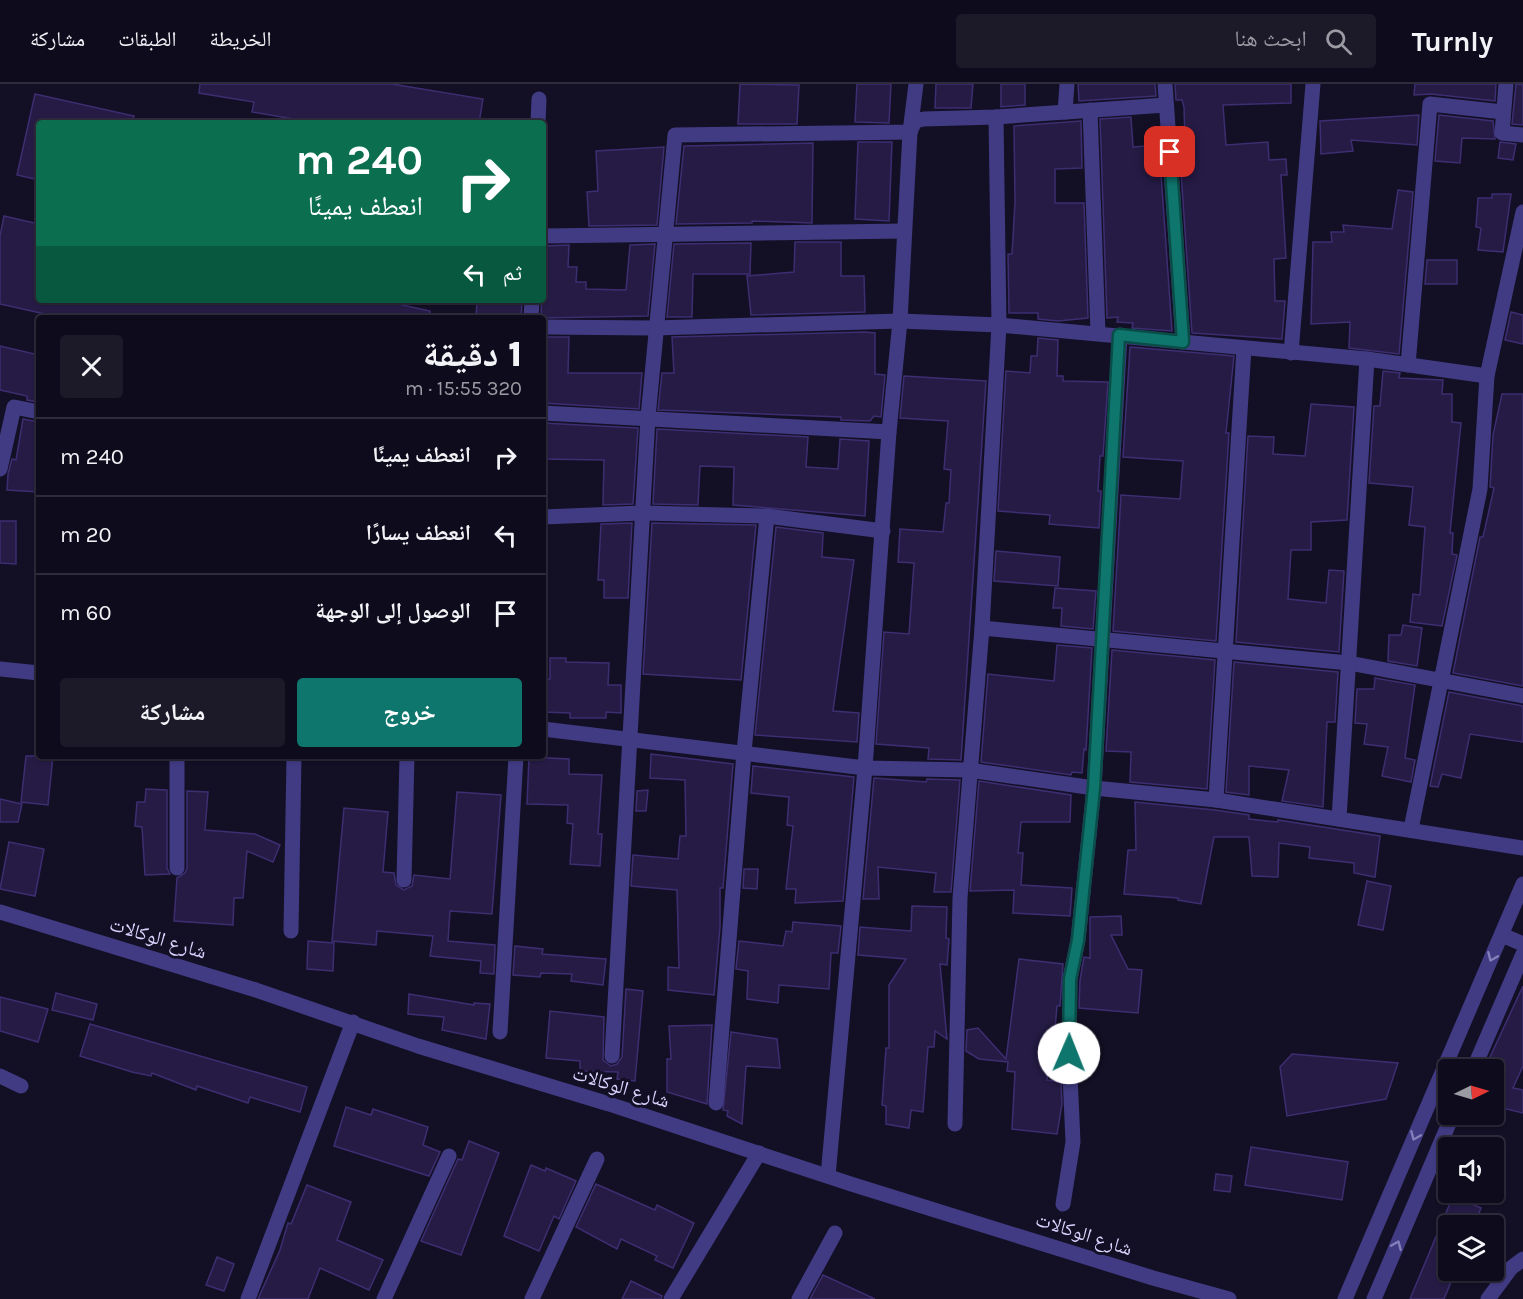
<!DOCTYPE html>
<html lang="ar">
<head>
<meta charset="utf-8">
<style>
  :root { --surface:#0e0b1c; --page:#1c1929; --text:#f1f3f6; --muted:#9b9ba3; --line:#2e2b3b; --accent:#0f766e }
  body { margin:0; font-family:Karla,"Noto Naskh Arabic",sans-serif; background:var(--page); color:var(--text); direction:rtl; height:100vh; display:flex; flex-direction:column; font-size:22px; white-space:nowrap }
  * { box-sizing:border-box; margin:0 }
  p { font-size:20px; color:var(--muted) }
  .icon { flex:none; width:33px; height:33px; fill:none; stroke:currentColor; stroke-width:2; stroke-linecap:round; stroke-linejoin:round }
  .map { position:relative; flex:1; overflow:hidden; direction:ltr }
  .panel { position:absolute; left:36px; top:231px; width:510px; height:444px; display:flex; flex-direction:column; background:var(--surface); border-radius:6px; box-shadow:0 2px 4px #0004,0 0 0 2px var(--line); direction:rtl }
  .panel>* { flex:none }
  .top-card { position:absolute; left:36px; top:36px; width:510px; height:183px; border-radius:6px; box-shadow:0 2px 4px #0004,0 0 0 2px var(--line); direction:rtl; background:#0b6e4f; color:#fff; overflow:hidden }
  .needle { width:39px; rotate:85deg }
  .fabs { position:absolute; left:1438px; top:975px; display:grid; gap:12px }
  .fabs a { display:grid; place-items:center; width:66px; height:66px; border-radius:6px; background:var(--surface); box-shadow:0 2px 4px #0004,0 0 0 2px var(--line); font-size:30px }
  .pin { position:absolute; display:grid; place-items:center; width:51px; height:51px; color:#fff; margin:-26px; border-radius:12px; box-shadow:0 3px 9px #0006 }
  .me { position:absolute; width:66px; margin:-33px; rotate:1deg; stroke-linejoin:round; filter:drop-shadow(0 0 4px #0008) }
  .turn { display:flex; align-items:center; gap:21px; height:126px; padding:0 24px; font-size:27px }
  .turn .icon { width:78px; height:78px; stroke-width:2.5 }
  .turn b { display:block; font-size:42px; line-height:51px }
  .then { display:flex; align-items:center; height:57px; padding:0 24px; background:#0003; gap:12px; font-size:22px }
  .round { display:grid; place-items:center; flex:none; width:63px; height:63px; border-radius:6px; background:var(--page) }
  .summary { display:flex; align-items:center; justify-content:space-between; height:102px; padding:0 24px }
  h1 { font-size:36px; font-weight:800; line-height:45px }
  .cta { display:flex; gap:12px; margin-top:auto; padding:12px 24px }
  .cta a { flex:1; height:69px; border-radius:6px; background:var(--accent); color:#fff; font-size:24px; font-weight:800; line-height:69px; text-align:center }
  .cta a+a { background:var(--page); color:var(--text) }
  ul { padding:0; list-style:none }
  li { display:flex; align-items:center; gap:18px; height:78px; padding:0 24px; border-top:2px solid var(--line) }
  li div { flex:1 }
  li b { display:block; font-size:22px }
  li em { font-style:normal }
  header { display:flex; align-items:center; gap:36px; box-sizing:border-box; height:84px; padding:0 30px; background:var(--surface); border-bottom:2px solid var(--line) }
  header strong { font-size:28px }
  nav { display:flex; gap:33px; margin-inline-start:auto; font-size:21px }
  .search { width:420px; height:54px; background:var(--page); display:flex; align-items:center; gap:15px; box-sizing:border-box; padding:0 21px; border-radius:6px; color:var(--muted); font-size:22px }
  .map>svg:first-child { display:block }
  .building { fill:#251b45; stroke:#3d2e71; stroke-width:1.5 }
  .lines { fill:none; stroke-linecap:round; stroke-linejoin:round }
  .minor { stroke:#403b83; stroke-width:15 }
  .tertiary { stroke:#403b83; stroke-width:15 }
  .oneway { stroke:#857fba }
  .route-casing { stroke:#0a4d48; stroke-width:15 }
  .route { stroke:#0f766e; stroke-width:10 }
  .labels { text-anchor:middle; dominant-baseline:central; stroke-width:6; stroke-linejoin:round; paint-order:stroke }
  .street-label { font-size:20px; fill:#dad3fe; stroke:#130f25 }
</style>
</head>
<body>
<header>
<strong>Turnly</strong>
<div class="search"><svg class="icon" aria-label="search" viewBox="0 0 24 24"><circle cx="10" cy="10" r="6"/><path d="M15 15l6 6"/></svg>ابحث هنا</div>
<nav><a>الخريطة</a><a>الطبقات</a><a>مشاركة</a></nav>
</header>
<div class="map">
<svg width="1523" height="1215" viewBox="0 0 1523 1215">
  <rect width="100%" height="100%" fill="#130f25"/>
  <g class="building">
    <polygon points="200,0 392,0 483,15 479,39 317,39 252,28 254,18 199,9"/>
    <polygon points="740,0 799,1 797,40 738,40"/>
    <polygon points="857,0 891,0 889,39 855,38"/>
    <polygon points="936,0 973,0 971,24 935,24"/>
    <polygon points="1001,0 1025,0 1025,21 1001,23"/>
    <polygon points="1078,0 1155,0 1156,12 1079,17"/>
    <polygon points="1175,0 1291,0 1291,19 1223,21 1226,61 1268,58 1269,76 1286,75 1287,91 1281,91 1286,174 1274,175 1275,217 1285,217 1282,255 1192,249 1179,59 1185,59 1184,23 1182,16 1176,16"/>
    <polygon points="1415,0 1496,0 1495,17 1431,10 1414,11"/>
    <polygon points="1516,0 1523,1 1523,41 1512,40"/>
    <polygon points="35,10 134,32 133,39 39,39 39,96 17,91"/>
    <polygon points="1419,31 1417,61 1351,56 1353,67 1321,70 1320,37"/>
    <polygon points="1439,31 1493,37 1495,55 1462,54 1460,79 1435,77"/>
    <polygon points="1131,33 1133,63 1159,61 1172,247 1132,244 1133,239 1117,238 1118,233 1107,234 1100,35"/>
    <polygon points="1081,37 1082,84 1055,85 1055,119 1084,119 1088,234 1058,237 1038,235 1038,229 1009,229 1008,170 1012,170 1015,118 1014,42"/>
    <polygon points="858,58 892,58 889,137 855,135"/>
    <polygon points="1500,58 1516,60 1513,76 1498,74"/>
    <polygon points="813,59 812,139 752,137 752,139 676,140 684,62"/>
    <polygon points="664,63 657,141 589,142 587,108 598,107 596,67"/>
    <polygon points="1398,106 1413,108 1399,270 1349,264 1350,238 1311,240 1313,158 1332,158 1331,148 1344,148 1343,141 1392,145"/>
    <polygon points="1492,110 1511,110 1503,168 1478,166 1481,144 1476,143 1478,114 1492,114"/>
    <polygon points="4,132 39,140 39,216 380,216 430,227 430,234 63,234 0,220 0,152"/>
    <polygon points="795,158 841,158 841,192 864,192 865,228 751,231 747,192 794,188"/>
    <polygon points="751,159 750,190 693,190 692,233 667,233 674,160"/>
    <polygon points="655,160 648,232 541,234 543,162 569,161 568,183 577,183 576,198 586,198 586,205 626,206 630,161"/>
    <polygon points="1427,176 1457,176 1457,200 1425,200"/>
    <polygon points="477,216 522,216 521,234 476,234"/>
    <polygon points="1511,228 1523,231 1523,260 1505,256"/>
    <polygon points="865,248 875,249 875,290 885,291 881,333 874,332 870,337 841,336 841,333 658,326 662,289 674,289 672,253"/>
    <polygon points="543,253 569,253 568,289 642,289 639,325 543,319"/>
    <polygon points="1038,254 1058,256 1057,292 1063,292 1063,297 1108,298 1103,372 1100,372 1098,407 1101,407 1099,444 1049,440 1050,431 998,427 1006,287 1030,289 1031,272 1037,272"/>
    <polygon points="0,262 39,271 39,318 27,316 27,312 0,306"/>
    <polygon points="1130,263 1234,272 1226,349 1229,349 1216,557 1113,547 1121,411 1180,415 1183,377 1123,373"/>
    <polygon points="1383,287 1400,289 1399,294 1443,296 1442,310 1452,310 1452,338 1461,339 1450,449 1453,449 1452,470 1457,471 1442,542 1410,538 1413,510 1420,511 1425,443 1409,441 1413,403 1369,399 1374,322 1380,322"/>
    <polygon points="904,292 986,297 961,676 928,675 929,664 876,660 884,548 909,550 914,479 898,478 900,445 943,448 946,419 949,419 951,386 944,385 948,337 900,334"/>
    <polygon points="1502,310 1523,310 1523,602 1453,589 1480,453 1483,453 1494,404 1490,403 1493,351"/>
    <polygon points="1311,320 1354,323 1347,436 1311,438 1311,466 1291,466 1288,515 1326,519 1329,486 1344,487 1339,568 1236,558 1248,352 1274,353 1273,370 1305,372"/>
    <polygon points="23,335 39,338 39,408 7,406 8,390 12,375 16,376"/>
    <polygon points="543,339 638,344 633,420 603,421 604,376 543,375"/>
    <polygon points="657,345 808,353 806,383 838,385 840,355 869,357 865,432 733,421 734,383 700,382 698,421 653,420"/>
    <polygon points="0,437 16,437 16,480 0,479"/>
    <polygon points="632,439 628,514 604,514 604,496 598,496 601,440"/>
    <polygon points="652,439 756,441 741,596 643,590"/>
    <polygon points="776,443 823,449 822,473 854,476 833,627 859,629 857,658 755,651"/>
    <polygon points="996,467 1060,473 1058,502 994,497"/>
    <polygon points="1055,504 1096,507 1093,545 1061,542 1062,524 1053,524"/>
    <polygon points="1403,541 1422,544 1417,582 1388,577 1389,551 1401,551"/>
    <polygon points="1057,561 1092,564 1086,666 1084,665 1082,689 1072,688 1071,691 981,678 988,590 1054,597"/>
    <polygon points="1112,566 1215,576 1207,705 1130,698 1131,668 1106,667"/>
    <polygon points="550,574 566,574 566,578 609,579 608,601 621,601 621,629 606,628 606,634 570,634 570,629 543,628 543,595 550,595"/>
    <polygon points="1234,578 1338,588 1335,638 1327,638 1323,723 1282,717 1289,686 1249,682 1249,711 1226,708"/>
    <polygon points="1375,594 1415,601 1405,674 1415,676 1411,698 1382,692 1388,663 1364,660 1367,640 1355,639 1357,605 1374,605"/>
    <polygon points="1449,608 1523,622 1523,658 1470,650 1461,694 1442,690 1438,703 1430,702"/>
    <polygon points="651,670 733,680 723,804 720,804 720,843 714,911 668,906 668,883 679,884 677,806 631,802 633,771 678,775 680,752 686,752 685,696 650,694"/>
    <polygon points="26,672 53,672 48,721 21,718"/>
    <polygon points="529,673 569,675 569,690 602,691 598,750 602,750 600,782 570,780 573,740 567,739 568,721 527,720"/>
    <polygon points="753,682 854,693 843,817 795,819 796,805 786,805 793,742 787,741 789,713 751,709"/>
    <polygon points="874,694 926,698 927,695 960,696 951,808 934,808 936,789 878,783 879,815 863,815"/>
    <polygon points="979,697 1071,711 1070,738 1021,738 1018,769 1023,769 1021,801 1072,804 1070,832 1013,829 1014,806 970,807"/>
    <polygon points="146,705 167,706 167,784 170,790 145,791 142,743 135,742 137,718 145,718"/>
    <polygon points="648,706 646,727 636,727 637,707"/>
    <polygon points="187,707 208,708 205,746 255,750 280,761 273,778 247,767 243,814 234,814 233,841 174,837 177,794 185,789 187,784"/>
    <polygon points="457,708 501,711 492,830 450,827 448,857 495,861 494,890 480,889 481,877 430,872 433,852 377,847 376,861 332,857 344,724 388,728 383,788 394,789 396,801 404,806 412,802 414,791 450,795"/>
    <polygon points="0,715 22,720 18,738 0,738"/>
    <polygon points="1135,718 1215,726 1249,731 1249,735 1278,738 1278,736 1380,752 1375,793 1354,789 1354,779 1309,774 1310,763 1279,759 1278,793 1252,792 1249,753 1214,753 1201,820 1178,816 1178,814 1124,810 1128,766 1136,766"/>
    <polygon points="9,758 44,765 35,812 0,805"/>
    <polygon points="744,785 758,785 757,805 743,804"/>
    <polygon points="1367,797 1391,802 1383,846 1358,841"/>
    <polygon points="912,822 947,823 946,854 949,855 947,881 940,880 947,955 935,947 934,963 928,963 923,1028 911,1026 909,1044 886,1040 886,1022 882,1021 886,964 889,964 889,901 906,875 858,871 860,843 911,847"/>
    <polygon points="1121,832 1122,851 1111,851 1128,885 1142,886 1138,929 1079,924 1080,896 1084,873 1090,874 1090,833"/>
    <polygon points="793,838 841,842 838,869 831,869 829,905 779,901 778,919 747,915 748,887 736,885 739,857 783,862 786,847 792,848"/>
    <polygon points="308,857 334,859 333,887 307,885"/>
    <polygon points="515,862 543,865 542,870 606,875 603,901 571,897 572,890 541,889 540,893 513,891"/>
    <polygon points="1019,875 1063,880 1060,922 1057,922 1053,967 1050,966 1047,996 1061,998 1062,1020 1057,1050 1012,1045 1015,988 1007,987 1008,978 979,975 966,967 967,946 978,944 1006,975"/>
    <polygon points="1523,902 1523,982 1513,1004 1523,1006 1523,1029 1494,1022 1494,986 1484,986"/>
    <polygon points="626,905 643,907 635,997 617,995 618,988 580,987 580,977 546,974 550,927 604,933 603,976 611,982 617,980 622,973"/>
    <polygon points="56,909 97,920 93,936 52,926"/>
    <polygon points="409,910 474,921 474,919 490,920 486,955 442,946 444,933 408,930"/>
    <polygon points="0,913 48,925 38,958 0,947"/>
    <polygon points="90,940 307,1003 300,1028 250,1013 248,1019 197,1002 196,1006 152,989 151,992 132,988 80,972"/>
    <polygon points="712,941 707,1020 667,1008 667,975 671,975 669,942"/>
    <polygon points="731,948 777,955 780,984 746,982 742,1040 727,1032 728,1027 723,1026"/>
    <polygon points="1292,970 1398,979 1386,1015 1287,1032 1280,983"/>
    <polygon points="346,1023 371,1031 373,1025 428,1043 423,1061 440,1068 429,1092 334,1062"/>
    <polygon points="469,1057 499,1069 461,1171 421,1157 458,1075 462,1076"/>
    <polygon points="1251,1063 1348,1078 1342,1116 1245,1101"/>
    <polygon points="531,1081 545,1087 546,1084 576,1097 559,1135 554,1132 539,1167 504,1152"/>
    <polygon points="1216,1090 1232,1092 1230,1108 1214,1106"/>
    <polygon points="596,1100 655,1126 657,1121 694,1139 673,1184 655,1176 657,1172 621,1155 617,1165 576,1143"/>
    <polygon points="307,1101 351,1118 337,1156 383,1176 369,1206 320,1184 308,1215 258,1215 280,1166 288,1139 291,1140"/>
    <polygon points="1453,1112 1481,1124 1474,1142 1449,1142 1449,1186 1456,1186 1444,1215 1410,1215"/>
    <polygon points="217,1173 234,1180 224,1207 206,1201"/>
    <polygon points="823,1191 875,1215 810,1215"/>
    <polygon points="631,1197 662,1212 661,1215 622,1215"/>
  </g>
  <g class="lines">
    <g class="minor">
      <polyline points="1165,0 1183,258"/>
      <polyline points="1506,0 1502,49 1523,51"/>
      <polyline points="1090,26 1098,249"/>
      <polyline points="1065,28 1067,0"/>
      <polyline points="538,39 539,15"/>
      <polyline points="543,152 904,147"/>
      <polyline points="531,234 532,216"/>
      <polyline points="543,243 654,244 900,237 999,241 1367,275 1487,292"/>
      <polyline points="1291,269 1313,0"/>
      <polyline points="1408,281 1430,20 1503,28"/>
      <polyline points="543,329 889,348"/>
      <polyline points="0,385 14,323 39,328"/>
      <polyline points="543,433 642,429 767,432 883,447"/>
      <polyline points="982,544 1349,579 1523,612"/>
      <polyline points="0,585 39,589"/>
      <polyline points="543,645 865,684 969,686 1094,704 1216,716 1523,764"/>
      <polyline points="177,672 177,784"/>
      <polyline points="1216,716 1244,264"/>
      <polyline points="1339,735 1367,275"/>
      <polyline points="1411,745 1480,405 1487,292 1523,128"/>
      <polyline points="404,796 407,672"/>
      <polyline points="291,847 294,672"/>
      <polyline points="500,948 516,672"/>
      <polyline points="612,972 648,333 675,51 910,48 915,37 924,35 996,33 1166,21"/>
      <polyline points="0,992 21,1002"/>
      <polyline points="716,1019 744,668 767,432"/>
      <polyline points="955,1040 960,814 982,544 999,241 996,33"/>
      <polyline points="828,1092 865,684 889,348 900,237 910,48 916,0"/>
      <polyline points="1063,1120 1073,1058 1069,969 1070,895 1078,856 1094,704 1120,251"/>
      <polyline points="248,1215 353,938"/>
      <polyline points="384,1215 449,1072"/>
      <polyline points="532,1215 597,1075"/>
      <polyline points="671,1215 759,1069"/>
      <polyline points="799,1215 835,1149"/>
      <polyline points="1488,1215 1511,1184 1523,1175"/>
    </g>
    <g class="tertiary">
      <polyline points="0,828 256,906 418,962 609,1020 851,1100 1153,1194 1229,1215"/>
      <polyline points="1502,851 1523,860"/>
      <polyline points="1473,986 1523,870"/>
      <polyline points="1345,1215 1523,800"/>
      <polyline points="1374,1215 1453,1030"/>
    </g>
  </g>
  <defs><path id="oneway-chevron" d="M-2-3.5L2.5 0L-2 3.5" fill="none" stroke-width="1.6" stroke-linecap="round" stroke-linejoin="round" transform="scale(1.5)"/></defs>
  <g class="oneway">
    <use href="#oneway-chevron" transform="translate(1492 873) rotate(113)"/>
    <use href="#oneway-chevron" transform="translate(1415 1052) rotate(113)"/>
    <use href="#oneway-chevron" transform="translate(1397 1161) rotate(-67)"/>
  </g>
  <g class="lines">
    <defs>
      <polyline id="route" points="1069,969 1070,895 1078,856 1094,704 1119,251 1183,258 1170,68"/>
    </defs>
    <use href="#route" class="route-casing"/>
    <use href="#route" class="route"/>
  </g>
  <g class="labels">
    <g class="street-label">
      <text transform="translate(158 854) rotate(17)">شارع الوكالات</text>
      <text transform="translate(621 1003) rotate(17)">شارع الوكالات</text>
      <text transform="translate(1084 1150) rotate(18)">شارع الوكالات</text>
    </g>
  </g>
</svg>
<div class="fabs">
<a><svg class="needle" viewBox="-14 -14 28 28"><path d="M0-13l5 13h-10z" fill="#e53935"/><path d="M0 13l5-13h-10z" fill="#9b9ba3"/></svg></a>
<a><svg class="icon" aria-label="sound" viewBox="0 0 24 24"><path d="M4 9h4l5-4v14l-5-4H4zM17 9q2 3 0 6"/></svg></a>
<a><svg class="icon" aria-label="layers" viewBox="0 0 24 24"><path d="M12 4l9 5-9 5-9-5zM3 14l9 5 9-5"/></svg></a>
</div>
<div class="pin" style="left:1170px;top:68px;background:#d93025"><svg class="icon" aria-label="arrive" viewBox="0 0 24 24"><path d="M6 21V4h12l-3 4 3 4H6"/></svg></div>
<svg class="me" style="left:1069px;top:969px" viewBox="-20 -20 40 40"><circle r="19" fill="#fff"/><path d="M0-13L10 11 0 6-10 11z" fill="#0f766e"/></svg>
<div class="top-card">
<div class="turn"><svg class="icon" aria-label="right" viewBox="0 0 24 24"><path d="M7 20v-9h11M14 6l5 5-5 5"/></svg><div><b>240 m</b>انعطف يمينًا</div></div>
<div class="then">ثم<svg class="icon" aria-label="left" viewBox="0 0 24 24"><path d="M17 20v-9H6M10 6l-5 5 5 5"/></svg></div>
</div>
<section class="panel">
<div class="summary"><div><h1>1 دقيقة</h1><p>320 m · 15:55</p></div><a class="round"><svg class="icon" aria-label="close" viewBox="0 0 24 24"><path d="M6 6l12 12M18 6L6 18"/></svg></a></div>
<ul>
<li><svg class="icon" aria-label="right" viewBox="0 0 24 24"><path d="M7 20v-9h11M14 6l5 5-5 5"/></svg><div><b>انعطف يمينًا</b></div><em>240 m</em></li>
<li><svg class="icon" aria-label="left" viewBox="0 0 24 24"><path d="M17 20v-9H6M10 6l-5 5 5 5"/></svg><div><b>انعطف يسارًا</b></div><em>20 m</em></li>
<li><svg class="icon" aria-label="arrive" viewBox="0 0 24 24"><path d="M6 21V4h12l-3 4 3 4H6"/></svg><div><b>الوصول إلى الوجهة</b></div><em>60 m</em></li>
</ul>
<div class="cta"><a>خروج</a><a>مشاركة</a></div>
</section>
</div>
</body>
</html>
